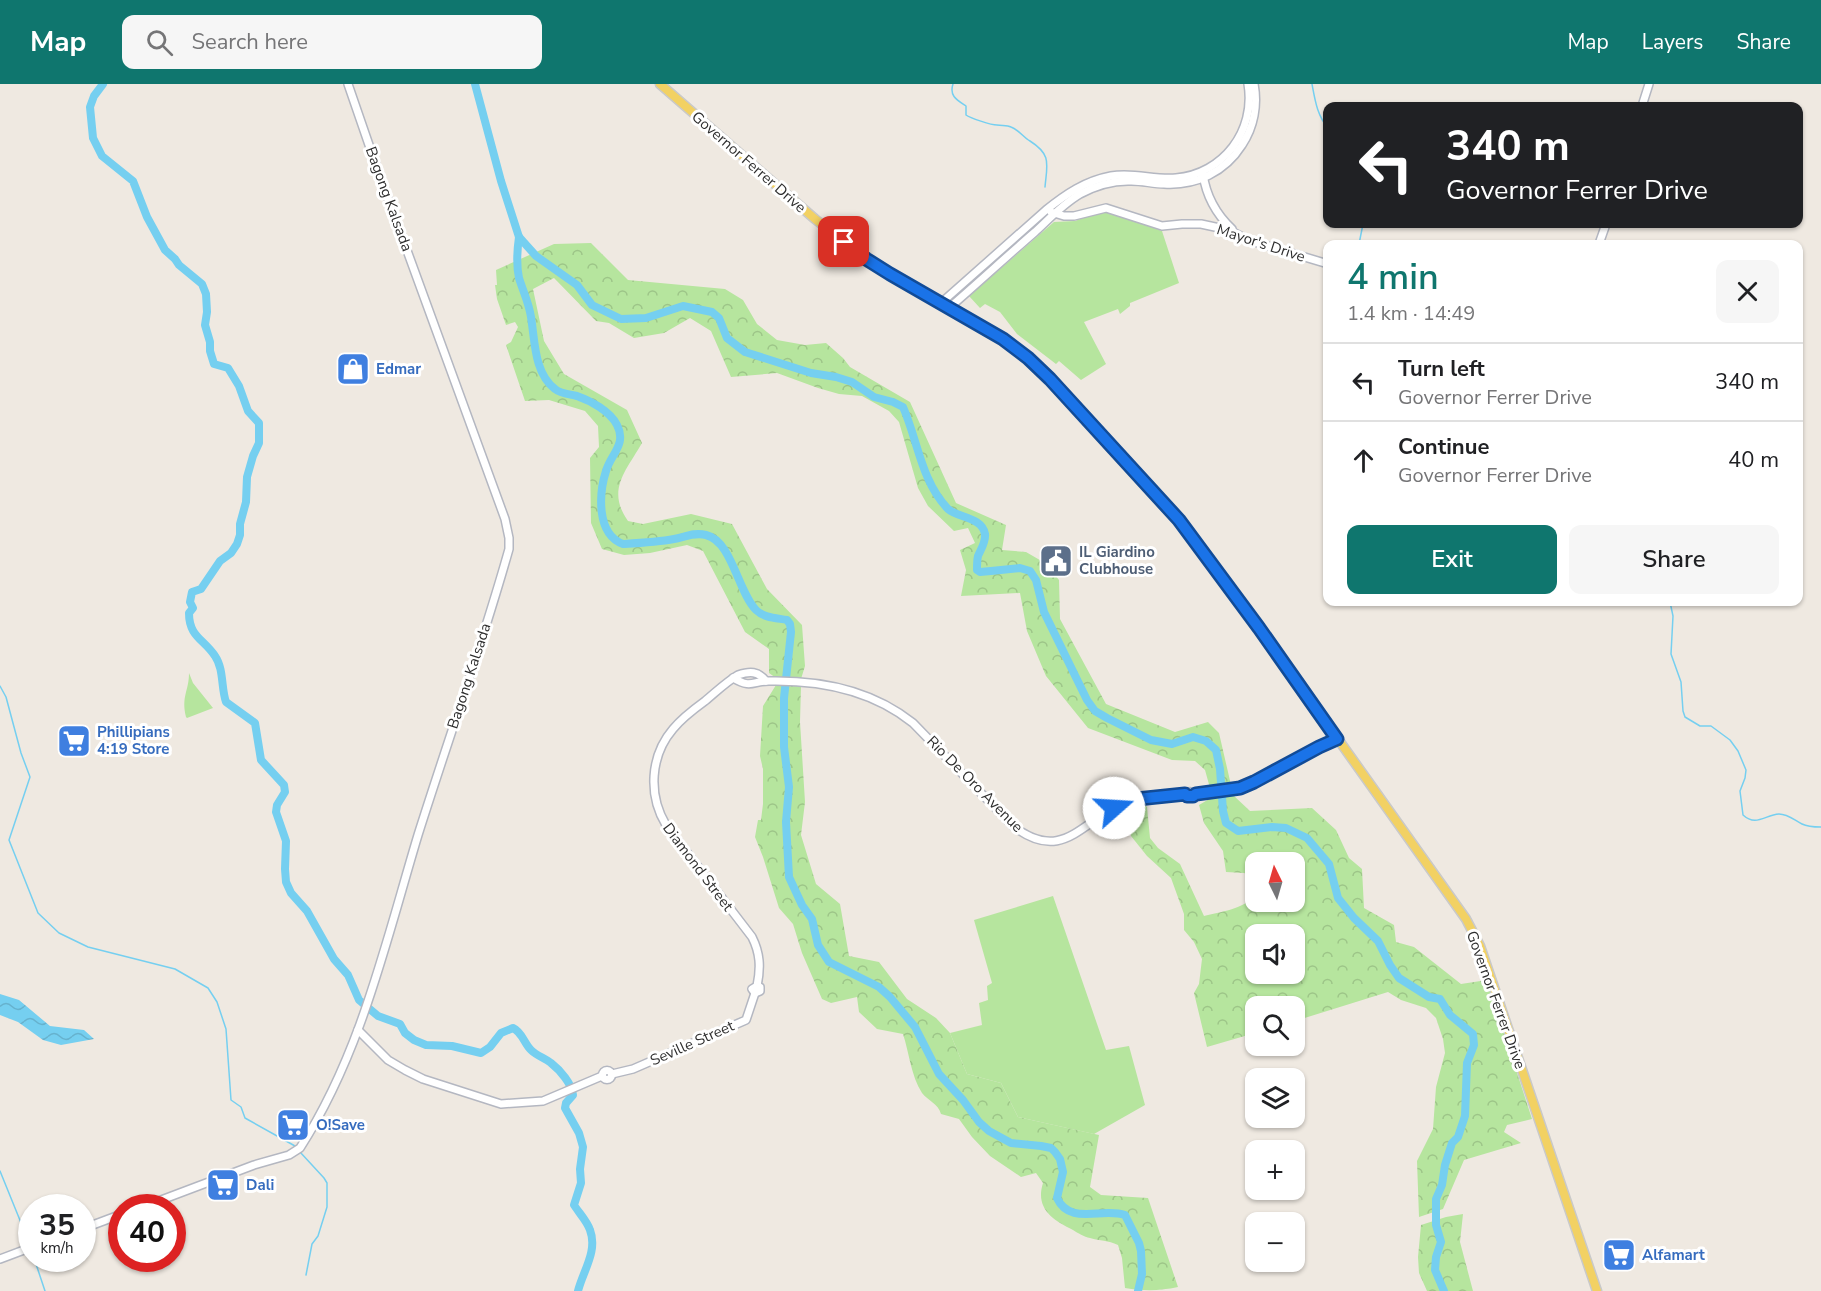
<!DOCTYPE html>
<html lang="en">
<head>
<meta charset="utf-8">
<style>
  :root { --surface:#fff; --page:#f6f6f6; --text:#202124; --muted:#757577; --line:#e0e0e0; --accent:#0f766e }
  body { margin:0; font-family:"Nunito Sans",sans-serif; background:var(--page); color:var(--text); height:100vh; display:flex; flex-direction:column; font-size:22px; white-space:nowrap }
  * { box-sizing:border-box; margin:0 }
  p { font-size:20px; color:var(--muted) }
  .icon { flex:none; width:33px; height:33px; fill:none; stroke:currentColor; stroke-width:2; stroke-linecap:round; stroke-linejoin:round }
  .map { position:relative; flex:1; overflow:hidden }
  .side { position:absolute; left:1323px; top:156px; width:480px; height:366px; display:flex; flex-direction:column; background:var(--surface); border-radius:12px; box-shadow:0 2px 4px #0004 }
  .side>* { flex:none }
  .guide { position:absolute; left:1323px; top:18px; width:480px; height:126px; border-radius:12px; box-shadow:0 2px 4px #0004; background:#202124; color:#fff; overflow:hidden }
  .needle { width:39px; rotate:355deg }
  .tools { position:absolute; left:1245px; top:768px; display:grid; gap:12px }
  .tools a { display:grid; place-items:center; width:60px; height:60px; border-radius:12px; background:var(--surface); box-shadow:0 2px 4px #0004; font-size:30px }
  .speed { position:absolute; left:18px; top:1110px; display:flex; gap:12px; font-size:30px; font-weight:700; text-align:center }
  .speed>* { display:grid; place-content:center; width:78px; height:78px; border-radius:50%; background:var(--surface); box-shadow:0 2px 4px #0004; line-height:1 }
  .speed small { font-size:15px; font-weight:400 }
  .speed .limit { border:9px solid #d22; background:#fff; color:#111 }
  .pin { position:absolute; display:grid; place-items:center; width:51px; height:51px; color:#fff; margin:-26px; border-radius:12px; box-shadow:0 3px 9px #0006 }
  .me { position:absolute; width:66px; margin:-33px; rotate:71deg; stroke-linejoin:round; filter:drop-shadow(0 0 4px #0008) }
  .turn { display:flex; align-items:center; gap:21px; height:126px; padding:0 24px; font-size:27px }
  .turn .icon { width:78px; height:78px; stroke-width:2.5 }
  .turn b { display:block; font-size:42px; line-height:51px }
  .round { display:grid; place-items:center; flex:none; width:63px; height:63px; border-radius:12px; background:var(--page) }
  .head { display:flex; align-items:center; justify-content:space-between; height:102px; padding:0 24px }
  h1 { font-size:36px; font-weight:600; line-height:45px; color:var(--accent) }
  .primary-button { display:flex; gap:12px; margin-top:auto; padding:12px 24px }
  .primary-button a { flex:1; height:69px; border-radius:12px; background:var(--accent); color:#fff; font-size:24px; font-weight:600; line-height:69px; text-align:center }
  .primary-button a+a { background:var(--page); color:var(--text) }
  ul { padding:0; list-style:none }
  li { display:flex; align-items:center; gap:18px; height:78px; padding:0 24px; border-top:2px solid var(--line) }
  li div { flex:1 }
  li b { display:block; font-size:22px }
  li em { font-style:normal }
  header { display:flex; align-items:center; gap:36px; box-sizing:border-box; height:84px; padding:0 30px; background:var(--accent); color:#fff }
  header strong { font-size:28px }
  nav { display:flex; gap:33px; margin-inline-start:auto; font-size:21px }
  .search { width:420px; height:54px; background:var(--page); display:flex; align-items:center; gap:15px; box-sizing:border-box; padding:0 21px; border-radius:12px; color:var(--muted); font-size:22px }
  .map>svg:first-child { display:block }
  .grass { fill:#b6e59e }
  .forest { fill:url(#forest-crowns); fill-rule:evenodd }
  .water { fill:url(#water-waves) }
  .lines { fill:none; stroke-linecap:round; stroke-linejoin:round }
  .stream { stroke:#75cff0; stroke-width:1.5 }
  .river { stroke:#75cff0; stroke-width:8 }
  .minor-casing { stroke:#b4b7c1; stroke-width:10 }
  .major-casing { stroke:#c9c9c9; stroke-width:11 }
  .minor { stroke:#fff; stroke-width:7 }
  .major { stroke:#f2d163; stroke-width:8 }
  .route-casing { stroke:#114b97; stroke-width:15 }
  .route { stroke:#1a73e8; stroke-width:10 }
  .labels { text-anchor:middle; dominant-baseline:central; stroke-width:6; stroke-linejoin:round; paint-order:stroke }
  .street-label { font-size:15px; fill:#2e2e2e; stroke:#fff }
  .shop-label { font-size:15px; font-weight:bold; fill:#366cbe; stroke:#fff; text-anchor:start }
  .service-label { font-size:15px; font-weight:bold; fill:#4e5e75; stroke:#fff; text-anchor:start }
</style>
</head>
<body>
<header>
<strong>Map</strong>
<div class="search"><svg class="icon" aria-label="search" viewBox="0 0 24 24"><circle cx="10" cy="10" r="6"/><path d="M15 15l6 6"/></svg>Search here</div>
<nav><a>Map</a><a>Layers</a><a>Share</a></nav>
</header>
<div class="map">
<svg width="1821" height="1207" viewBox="0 0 1821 1207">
  <defs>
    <pattern id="forest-crowns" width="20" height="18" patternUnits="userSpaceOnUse" patternTransform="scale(1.5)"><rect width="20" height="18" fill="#b6e59e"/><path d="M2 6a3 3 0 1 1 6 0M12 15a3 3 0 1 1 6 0" fill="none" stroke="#9dc588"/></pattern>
    <pattern id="water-waves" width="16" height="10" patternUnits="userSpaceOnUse" patternTransform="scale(1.5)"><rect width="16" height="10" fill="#75cff0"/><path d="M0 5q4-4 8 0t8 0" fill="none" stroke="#66b2ce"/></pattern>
  </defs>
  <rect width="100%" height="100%" fill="#efe9e1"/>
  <g class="grass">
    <polygon points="1105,126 1162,147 1179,199 1130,219 1130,222 1120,230 1118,225 1084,238 1106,280 1081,296 1059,277 1056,280 1017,250 1000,228 985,220 980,224 969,212 1054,138 1075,137"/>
    <path d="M 189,589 L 193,599 L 213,624 L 187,634 L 186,633 C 181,612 189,607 189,589 Z"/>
    <polygon points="1053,812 1106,966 1129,962 1145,1021 1094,1050 1018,1033 1001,999 967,990 950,949 982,941 979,919 988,916 987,902 992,899 974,836"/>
  </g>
  <g class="forest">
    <path d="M 591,159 L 628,196 L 725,205 L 743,216 L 757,240 L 777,256 L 805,261 L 826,259 L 843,274 L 850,283 L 910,318 L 956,419 L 1006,441 L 1002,466 L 1026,468 L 1045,479 L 1059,496 L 1060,535 L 1106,620 L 1175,648 L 1208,638 L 1219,649 L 1231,701 L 1210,704 L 1205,686 L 1195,677 L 1172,676 L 1088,644 L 1046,592 L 1027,547 L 1020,509 L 961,512 L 966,486 L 960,466 L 975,459 L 968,444 L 954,447 L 928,422 L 918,404 L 899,338 L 889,327 L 862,312 L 839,310 L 818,304 L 777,289 L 731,293 L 711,247 L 690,234 L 664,249 L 634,254 L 609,239 L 596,237 L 554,194 L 533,205 L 544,257 L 564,290 L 627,326 L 642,359 C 626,387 606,406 628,437 L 643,440 L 691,430 L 732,440 L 767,505 L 802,541 L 805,582 L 801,595 L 776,594 L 769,589 L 769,565 L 745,548 L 703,467 L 687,461 L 650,469 L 624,471 L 602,465 L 591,439 L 590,374 L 599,363 L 598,342 L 585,327 L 549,316 L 525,317 L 506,261 L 511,258 L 518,243 L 515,238 L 506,241 L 497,215 L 495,201 L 497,201 L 496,186 L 554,160 Z"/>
    <path d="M 776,601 L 801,602 L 800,638 L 805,718 L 801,751 L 816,800 L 840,820 L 849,872 L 879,878 L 907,915 L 936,934 L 950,949 L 967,990 L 1001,999 L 1018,1033 L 1099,1051 L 1090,1103 L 1101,1111 L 1148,1114 L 1178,1203 C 1159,1207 1144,1207 1125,1204 L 1122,1174 L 1118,1161 C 1108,1156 1100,1157 1090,1154 C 1084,1153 1078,1149 1073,1146 C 1052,1136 1035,1124 1043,1099 L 1036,1089 L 1021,1093 L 990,1072 L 972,1053 L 959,1035 L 941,1030 C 938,1019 928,1017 922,1009 C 911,992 909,968 903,950 L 877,945 L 859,928 L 857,913 L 831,919 L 822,915 L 802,869 L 793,840 L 779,824 L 763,773 L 755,753 L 758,736 L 761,736 L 763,720 L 763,685 L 760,672 L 763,622 Z"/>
    <path d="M 1233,711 L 1250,727 L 1312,724 L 1336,746 L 1349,774 L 1362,785 L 1364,824 L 1394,841 L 1396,858 L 1414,863 L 1461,900 L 1487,896 L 1532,1035 L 1507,1041 L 1504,1048 L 1521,1059 L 1464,1076 L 1443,1125 L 1419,1133 L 1417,1077 L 1433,1045 L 1436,1003 L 1445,969 L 1443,955 L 1436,934 L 1426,924 L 1401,916 L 1388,908 L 1295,937 L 1294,922 L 1256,922 L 1255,949 L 1207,963 L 1194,909 L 1199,900 L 1202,875 L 1194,858 L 1184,846 L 1184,830 L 1171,794 L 1147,772 L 1131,752 L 1126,724 L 1142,719 L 1147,723 L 1150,754 L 1158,764 L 1180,780 L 1204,832 C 1220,828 1243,825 1255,812 L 1256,818 L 1294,818 L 1294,778 L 1256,778 L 1255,793 L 1244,789 L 1226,788 L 1223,767 L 1204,739 L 1199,721 L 1211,714 ZM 1256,850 L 1294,850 L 1294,890 L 1256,890 Z"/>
    <polygon points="1463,1130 1460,1158 1473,1207 1427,1207 1419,1189 1418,1173 1421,1141 1446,1133"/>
  </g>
  <polygon class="water" points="0,910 19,916 50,942 84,946 94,955 61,961 43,956 18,938 0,931"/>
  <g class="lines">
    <g class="stream">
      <path d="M 953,0 C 949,12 957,16 966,22 L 966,31 C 970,34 991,41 997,41 C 1002,42 1007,41 1011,43 C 1019,46 1023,53 1030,57 C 1052,71 1047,80 1045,103"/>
      <path d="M 1312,0 C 1315,16 1317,31 1328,44"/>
      <polyline points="1359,160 1363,140"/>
      <path d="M 1670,518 L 1673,532 L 1671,570 L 1681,598 L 1683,627 L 1685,633 L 1700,642 L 1711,642 L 1730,656 L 1738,667 L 1746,686 L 1745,694 L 1740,707 L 1743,731 C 1756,743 1765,731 1779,730 C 1788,730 1794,736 1802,740 C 1808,743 1814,743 1821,743"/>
      <polyline points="0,602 6,613 21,669 30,693 9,756 38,829 59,849 88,863 175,885 208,904 217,918 226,945 231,1016 241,1023 245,1034 295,1062"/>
      <polyline points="300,1068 324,1094 327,1099 327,1123 318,1152 312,1160 306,1191"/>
      <polyline points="0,1087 28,1156 27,1161"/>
      <polyline points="34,1174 45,1207"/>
    </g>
    <g class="river">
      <path d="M 103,0 L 94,12 L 90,23 L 93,54 L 102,72 L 133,97 L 147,133 L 165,166 L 175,175 L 179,181 L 202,200 L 206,210 L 207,228 L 205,241 L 210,258 L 210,267 L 214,280 L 228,284 L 239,302 L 248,327 L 259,339 L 259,359 L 253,372 L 247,393 L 246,418 L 240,440 L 240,451 L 237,460 L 231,469 L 220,477 L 201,505 L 192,508 L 190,518 L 193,524 L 189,529 C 189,553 204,555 215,572 C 224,585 221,604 226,618 L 255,639 L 261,676 L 284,701 L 285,708 L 277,721 L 276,728 L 286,757 L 285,785 L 286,798 L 291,809 L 307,827 L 334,875 L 348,891 L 359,916 L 378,932 L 400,940 L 405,949 L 414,956 L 426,961 L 452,962 L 481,969 L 490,963 L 501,949 L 513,944 C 522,948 524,959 531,966 C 537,972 545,974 551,979 C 560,986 572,1000 573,1011 L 566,1019 L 565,1024 L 579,1049 L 583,1063 L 580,1085 L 581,1099 L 574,1121 C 579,1129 587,1137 590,1146 C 598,1167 583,1187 578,1207"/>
      <path d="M 475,0 L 501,97 L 519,153 L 536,172 L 577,201 L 592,221 L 621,235 L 646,234 L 683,222 L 712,228 L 719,234 L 727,254 L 745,268 L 811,289 L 836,293 L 852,298 L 874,313 L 893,318 L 903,323 C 918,357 921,397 948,425 C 958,434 982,433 985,450 C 986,458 981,465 978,472 C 977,476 977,481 977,486 L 980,488 L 991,487 L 1020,484 L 1030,487 L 1036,496 L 1044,528 L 1087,616 L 1095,627 L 1107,634 L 1151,656 L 1172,660 L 1193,653 L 1206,657 L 1216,666 L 1220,685 L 1223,727 L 1226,739 L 1238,747 L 1272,743 L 1286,744 L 1307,754 L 1329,780 L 1338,814 L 1354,834 L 1378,857 L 1390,881 L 1399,894 L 1429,913 L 1440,915 L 1450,931 L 1473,950 L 1474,961 L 1467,979 L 1465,1032 L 1458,1053 L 1452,1059 L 1445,1081 L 1442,1101 L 1436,1115 L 1436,1141 L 1441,1158 L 1436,1173 L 1435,1186 L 1444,1207"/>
      <path d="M 519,153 C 517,167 516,180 519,194 C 523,207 529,219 531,233 C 535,257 534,289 555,305 C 561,310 569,310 577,312 C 591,317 610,327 617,341 C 627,360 611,370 606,387 C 599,409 596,450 623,460 C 640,459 658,458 674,455 C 685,453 694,448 706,451 C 732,457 738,508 756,526 C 764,534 777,534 787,536 L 790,540 L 791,548 L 784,614 L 784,663 L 789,703 L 786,738 L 789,793 L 802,821 L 812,835 L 818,861 L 829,878 L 879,903 L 890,913 L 915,943 L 939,990 L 963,1016 L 979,1038 L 989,1047 L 1011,1059 L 1041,1062 L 1051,1064 L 1055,1068 L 1060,1075 L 1063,1088 L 1057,1114 C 1070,1142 1102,1123 1125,1131 L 1139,1159 L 1141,1167 L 1142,1190 L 1138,1207"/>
    </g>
    <defs>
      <g id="minor">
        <polyline points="1642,22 1649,0"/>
        <path d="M 1203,90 C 1206,111 1216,130 1232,145"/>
        <polyline points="1051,128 1064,132 1074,132 1106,124 1162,142 1182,140 1201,140 1229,146 1248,156 1328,180"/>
        <polyline points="1599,160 1606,140"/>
        <path d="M 941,219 L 1046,126 C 1066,110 1085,97 1111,92 C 1134,88 1154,96 1176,94 C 1223,90 1256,47 1248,0"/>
        <path d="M 949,224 C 978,199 1006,173 1035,148 C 1049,135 1063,120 1080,110 C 1095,102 1111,97 1128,97 C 1140,96 1152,100 1164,100 C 1196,102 1225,88 1242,61 C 1254,43 1258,21 1254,0"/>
        <path d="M 733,594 C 752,605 752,597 769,597 C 820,596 872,606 913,639 L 1013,742 C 1065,782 1083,733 1129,717 C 1146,711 1166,712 1185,710 C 1188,707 1192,707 1196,710"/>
        <polyline points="1194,711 1196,710 1232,706 1240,704 1254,698 1319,663 1337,655"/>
        <path d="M 757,902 L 760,903 L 760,907 L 755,909 L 752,905 L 757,902 C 761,883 760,869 752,853 L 666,741 C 648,711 650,672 673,645 C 682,634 694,625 705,617 C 716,608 726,598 738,591 C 750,587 758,587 766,597"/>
        <polyline points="358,946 388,976 405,986 423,995 501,1020 543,1017 602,992"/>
        <circle cx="607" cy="991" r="4.5"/>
        <polyline points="612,990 633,985 746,936 755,909"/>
        <path d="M 140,1124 L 254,1081 L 289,1071 L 300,1064 C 361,970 386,857 418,751 C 448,656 482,561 509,465 L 509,454 L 505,435 L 378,87 L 348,0"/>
        <polyline points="82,1145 122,1130"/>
        <polyline points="0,1175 32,1163"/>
      </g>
      <polyline id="major" points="660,0 815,135 866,175 1003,255 1028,274 1050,295 1179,437 1259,544 1466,835 1480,862 1597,1207"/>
    </defs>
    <use href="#minor" class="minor-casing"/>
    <use href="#major" class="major-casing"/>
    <use href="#minor" class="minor"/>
    <use href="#major" class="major"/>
  </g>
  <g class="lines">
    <defs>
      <polyline id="route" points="844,158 866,175 890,190 1003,255 1028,274 1050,295 1179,436 1259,544 1337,655 1319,663 1254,698 1240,704 1196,710 1193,712 1187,712 1185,710 1137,715 1114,724"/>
    </defs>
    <use href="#route" class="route-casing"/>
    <use href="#route" class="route"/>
  </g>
  <defs>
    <symbol id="shop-square" viewBox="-11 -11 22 22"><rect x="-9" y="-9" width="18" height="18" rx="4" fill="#3f7fe0" stroke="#fff"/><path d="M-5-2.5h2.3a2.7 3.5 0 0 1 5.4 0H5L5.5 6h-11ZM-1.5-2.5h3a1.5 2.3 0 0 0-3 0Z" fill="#fff"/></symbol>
    <symbol id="civic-square" viewBox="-11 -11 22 22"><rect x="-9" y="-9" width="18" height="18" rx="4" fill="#5c6f8a" stroke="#fff"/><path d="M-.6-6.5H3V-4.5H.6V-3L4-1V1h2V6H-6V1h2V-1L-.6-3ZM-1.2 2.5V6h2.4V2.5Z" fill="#fff"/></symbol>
    <symbol id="supermarket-square" viewBox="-11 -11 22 22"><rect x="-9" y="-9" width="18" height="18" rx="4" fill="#3f7fe0" stroke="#fff"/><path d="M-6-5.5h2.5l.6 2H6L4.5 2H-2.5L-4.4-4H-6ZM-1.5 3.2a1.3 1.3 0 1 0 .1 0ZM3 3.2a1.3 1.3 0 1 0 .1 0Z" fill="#fff"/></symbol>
  </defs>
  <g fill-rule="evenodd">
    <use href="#shop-square" x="334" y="266" width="38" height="38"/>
    <use href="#civic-square" x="1037" y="458" width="38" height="38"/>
    <use href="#supermarket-square" x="55" y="638" width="38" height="38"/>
    <use href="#supermarket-square" x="274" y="1022" width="38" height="38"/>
    <use href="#supermarket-square" x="204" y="1082" width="38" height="38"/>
    <use href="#supermarket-square" x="1600" y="1152" width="38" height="38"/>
  </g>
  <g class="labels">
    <g class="street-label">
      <text transform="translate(749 78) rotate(41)">Governor Ferrer Drive</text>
      <text transform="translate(389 115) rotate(70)">Bagong Kalsada</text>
      <text transform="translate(1261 159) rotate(18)">Mayor's Drive</text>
      <text transform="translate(469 592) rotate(-72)">Bagong Kalsada</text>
      <text transform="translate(975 700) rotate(45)">Rio De Oro Avenue</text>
      <text transform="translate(698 783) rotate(53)">Diamond Street</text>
      <text transform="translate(1496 916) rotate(70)">Governor Ferrer Drive</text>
      <text transform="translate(692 959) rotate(-24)">Seville Street</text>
    </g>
    <g class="shop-label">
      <text x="376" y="285">Edmar</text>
      <text x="97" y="648">Phillipians<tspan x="97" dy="17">4:19 Store</tspan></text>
      <text x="316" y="1041">O!Save</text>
      <text x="246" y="1101">Dali</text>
      <text x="1642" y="1171">Alfamart</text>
    </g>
    <g class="service-label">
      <text x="1079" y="468">IL Giardino<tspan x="1079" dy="17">Clubhouse</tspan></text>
    </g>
  </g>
</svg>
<div class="tools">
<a><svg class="needle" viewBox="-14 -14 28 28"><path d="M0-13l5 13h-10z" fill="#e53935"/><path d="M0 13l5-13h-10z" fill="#757577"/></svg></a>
<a><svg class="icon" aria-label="sound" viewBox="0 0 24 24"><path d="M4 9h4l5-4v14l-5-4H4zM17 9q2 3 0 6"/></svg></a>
<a><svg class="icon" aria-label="search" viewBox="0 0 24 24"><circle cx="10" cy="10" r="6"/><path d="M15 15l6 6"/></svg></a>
<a><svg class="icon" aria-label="layers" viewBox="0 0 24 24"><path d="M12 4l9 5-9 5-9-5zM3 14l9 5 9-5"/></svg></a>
<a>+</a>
<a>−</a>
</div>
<div class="speed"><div>35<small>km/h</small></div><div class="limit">40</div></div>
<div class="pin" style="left:844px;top:158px;background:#d93025"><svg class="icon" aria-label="arrive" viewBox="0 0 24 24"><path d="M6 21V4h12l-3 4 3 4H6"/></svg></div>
<svg class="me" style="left:1114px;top:724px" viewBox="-20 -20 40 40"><circle r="19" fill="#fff"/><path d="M0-13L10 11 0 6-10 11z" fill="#1a73e8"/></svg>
<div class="guide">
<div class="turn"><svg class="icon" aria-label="left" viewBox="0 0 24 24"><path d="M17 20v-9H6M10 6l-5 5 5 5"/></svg><div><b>340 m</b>Governor Ferrer Drive</div></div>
</div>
<section class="side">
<div class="head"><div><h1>4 min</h1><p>1.4 km · 14:49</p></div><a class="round"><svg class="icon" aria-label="close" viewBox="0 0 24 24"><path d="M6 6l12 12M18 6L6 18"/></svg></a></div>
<ul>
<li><svg class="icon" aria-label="left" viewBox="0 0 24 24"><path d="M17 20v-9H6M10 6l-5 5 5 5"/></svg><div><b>Turn left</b><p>Governor Ferrer Drive</p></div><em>340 m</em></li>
<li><svg class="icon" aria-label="ahead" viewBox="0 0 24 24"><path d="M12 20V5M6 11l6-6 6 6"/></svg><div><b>Continue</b><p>Governor Ferrer Drive</p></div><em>40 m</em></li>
</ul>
<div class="primary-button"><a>Exit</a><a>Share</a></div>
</section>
</div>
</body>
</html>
